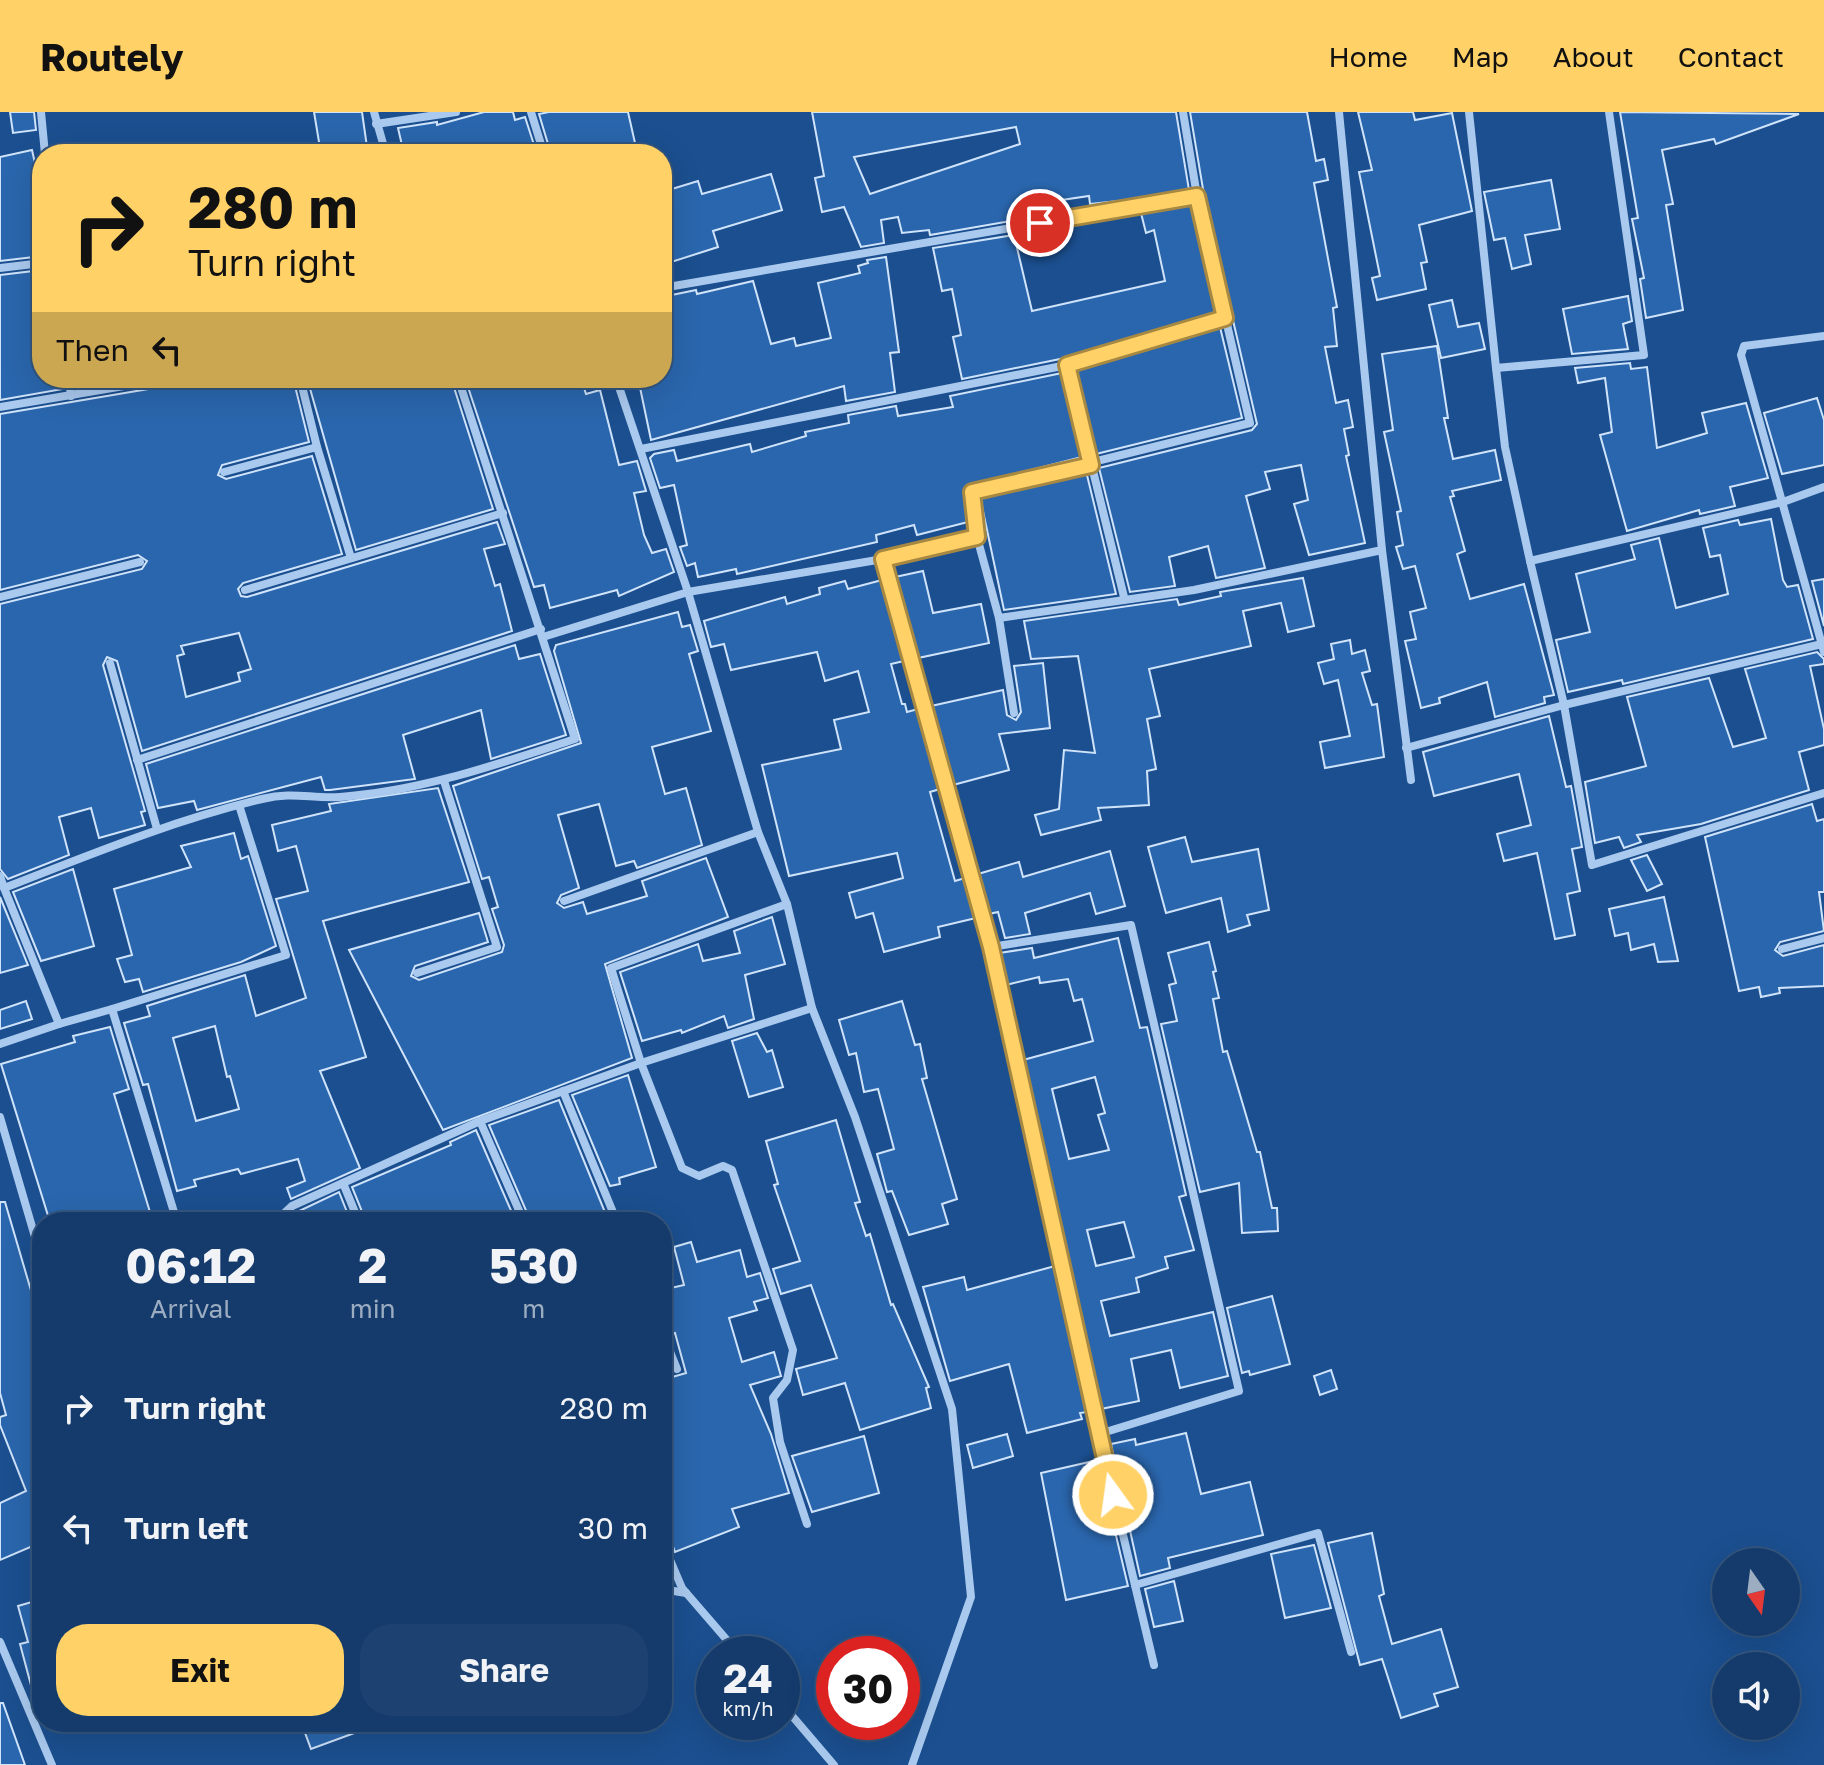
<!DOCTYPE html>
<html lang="en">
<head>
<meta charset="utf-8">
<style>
  :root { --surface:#143b6b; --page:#1d4271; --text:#f1f3f6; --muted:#9dadc1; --line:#33557e; --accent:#ffd166 }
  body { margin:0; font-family:"Golos Text",sans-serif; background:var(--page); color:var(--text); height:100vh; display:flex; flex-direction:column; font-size:30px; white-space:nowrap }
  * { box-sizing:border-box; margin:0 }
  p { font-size:26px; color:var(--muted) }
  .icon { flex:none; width:44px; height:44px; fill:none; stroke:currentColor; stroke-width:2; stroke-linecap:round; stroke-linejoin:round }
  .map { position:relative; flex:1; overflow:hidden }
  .panel { position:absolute; left:32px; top:1100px; width:640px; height:520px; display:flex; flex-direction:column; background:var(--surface); border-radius:32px; box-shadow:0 8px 32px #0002,0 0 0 2px var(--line) }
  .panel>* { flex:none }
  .banner { position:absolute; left:32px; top:32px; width:640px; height:244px; border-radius:32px; box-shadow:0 8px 32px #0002,0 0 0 2px var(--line); background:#ffd166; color:#111; overflow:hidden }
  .needle { width:52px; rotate:166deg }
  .tools { position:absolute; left:1712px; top:1436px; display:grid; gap:16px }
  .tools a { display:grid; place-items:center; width:88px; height:88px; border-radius:50%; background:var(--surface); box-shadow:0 8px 32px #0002,0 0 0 2px var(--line); font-size:40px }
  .speed { position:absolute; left:696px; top:1524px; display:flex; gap:16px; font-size:40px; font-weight:700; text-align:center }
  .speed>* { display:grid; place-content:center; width:104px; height:104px; border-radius:50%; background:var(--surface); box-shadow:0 8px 32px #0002,0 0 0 2px var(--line); line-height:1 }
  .speed small { font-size:20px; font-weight:400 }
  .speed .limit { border:12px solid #d22; background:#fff; color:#111 }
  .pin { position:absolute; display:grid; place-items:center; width:68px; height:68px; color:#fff; margin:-34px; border:4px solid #fff; border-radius:50%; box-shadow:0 2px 8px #0007 }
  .me { position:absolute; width:88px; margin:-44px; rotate:346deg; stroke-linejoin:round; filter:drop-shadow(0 0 6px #0008) }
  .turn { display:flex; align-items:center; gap:28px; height:168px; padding:0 24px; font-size:36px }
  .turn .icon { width:104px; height:104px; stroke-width:2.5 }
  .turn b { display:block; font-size:56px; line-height:68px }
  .then { display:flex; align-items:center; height:76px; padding:0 24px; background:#0003; gap:16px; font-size:30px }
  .eta { display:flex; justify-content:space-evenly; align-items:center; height:136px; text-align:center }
  .eta b { font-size:48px; font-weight:700; line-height:56px }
  .primary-button { display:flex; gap:16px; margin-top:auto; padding:16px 24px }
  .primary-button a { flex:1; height:92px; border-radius:32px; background:var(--accent); color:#111; font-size:32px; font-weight:700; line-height:92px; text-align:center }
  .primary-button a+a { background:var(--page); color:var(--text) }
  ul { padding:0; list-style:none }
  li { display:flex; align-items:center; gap:24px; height:120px; padding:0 24px }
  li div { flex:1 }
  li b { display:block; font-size:30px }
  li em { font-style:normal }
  header { display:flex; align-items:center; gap:48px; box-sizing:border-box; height:112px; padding:0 40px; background:var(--accent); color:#111 }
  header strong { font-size:38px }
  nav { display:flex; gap:44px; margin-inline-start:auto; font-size:28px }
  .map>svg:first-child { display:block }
  .building { fill:#2a66ad; stroke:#cfe3fa; stroke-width:2; fill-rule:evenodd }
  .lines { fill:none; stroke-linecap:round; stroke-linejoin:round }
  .minor { stroke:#a9c9ee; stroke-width:8 }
  .route-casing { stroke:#a68842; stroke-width:20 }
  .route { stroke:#ffd166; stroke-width:14 }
</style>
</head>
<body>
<header>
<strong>Routely</strong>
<nav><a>Home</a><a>Map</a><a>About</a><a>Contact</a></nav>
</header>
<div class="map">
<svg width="1824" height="1653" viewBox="0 0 1824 1653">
  <rect width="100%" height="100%" fill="#1b4f8f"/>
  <g class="building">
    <polygon points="10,0 34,0 36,18 13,21"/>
    <polygon points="314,0 362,0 368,42 321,42"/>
    <polygon points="484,0 513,0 515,8 525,5 537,42 460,42 458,34 404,42 398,16 437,10 437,13"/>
    <polygon points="549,0 628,0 635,31 586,42 551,42 539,2"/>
    <path d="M 812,0 L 1176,0 L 1189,78 L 1137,87 L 1090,92 L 1089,84 L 1021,94 L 1022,103 L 1010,105 L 1011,109 L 930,123 L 929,118 L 902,121 L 898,105 L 881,108 L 884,131 L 861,135 L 844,95 L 822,100 L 815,66 L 824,64 ZM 1016,15 L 1020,32 L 870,82 L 854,45 Z"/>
    <polygon points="1190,0 1307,0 1316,49 1324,47 1328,68 1314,71 1337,195 1333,196 1337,234 1325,235 1336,291 1348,288 1353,315 1344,317 1349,343 1346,344 1365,431 1309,443 1294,392 1308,388 1301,353 1265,360 1270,377 1246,384 1265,456 1216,466 1208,434 1169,445 1175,474 1130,480 1099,356 1252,318 1257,312 1204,83"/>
    <polygon points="1358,0 1413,0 1415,8 1452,1 1472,99 1419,113 1427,150 1421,151 1426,177 1377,188 1372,166 1380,164 1359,60 1372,58"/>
    <polygon points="1620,0 1799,2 1716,32 1714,27 1662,38 1673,92 1666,93 1683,198 1646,206 1640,167 1644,166 1632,107 1638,106"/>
    <polygon points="32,38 41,78 42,144 0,149 0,45"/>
    <polygon points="771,62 782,98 713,119 718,135 662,153 662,80 698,69 702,82"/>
    <polygon points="1551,68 1560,117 1525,123 1531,152 1512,157 1505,126 1494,128 1484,80"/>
    <polygon points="1192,92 1217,201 1065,246 962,267 953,225 961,223 952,177 942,179 933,136 1014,123 1032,199 1165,169 1154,118 1146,121 1141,101"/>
    <polygon points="886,145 899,240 890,241 895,280 846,289 844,274 651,328 638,266 662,266 662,185 696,178 697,182 753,169 771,232 794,226 796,234 831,226 818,171 860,161 858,154 868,151 867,148"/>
    <polygon points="42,158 42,266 62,266 63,277 0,288 0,163"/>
    <polygon points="1628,184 1632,209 1623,212 1628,237 1572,242 1563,197"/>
    <polygon points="1452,188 1458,215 1479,211 1485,237 1441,246 1429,193"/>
    <polygon points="1220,215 1242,306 1096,342 1075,258"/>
    <polygon points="1437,234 1448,306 1444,306 1453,347 1495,338 1501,368 1452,379 1454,384 1450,385 1465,439 1457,442 1470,487 1524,472 1554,583 1544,585 1545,591 1495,605 1487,570 1439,586 1440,591 1421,596 1405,529 1416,527 1410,500 1426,496 1415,454 1403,457 1396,435 1403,433 1397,400 1401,399 1384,320 1393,318 1382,242"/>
    <polygon points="1630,251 1631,257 1647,255 1657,336 1707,321 1702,301 1746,291 1768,366 1730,375 1735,394 1700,402 1699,398 1627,419 1600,323 1612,320 1605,266 1578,271 1575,256"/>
    <polygon points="1062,261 1082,345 968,374 965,381 968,410 917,423 914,413 876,423 877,430 737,462 736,457 698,465 695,451 687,454 680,435 687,433 674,373 660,376 650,346 654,342 674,338 677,349 750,332 752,340 806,324 805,320 849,311 848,303 896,294 898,304 953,295 950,284"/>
    <polygon points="76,266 129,266 77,275"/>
    <path d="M 178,266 L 182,266 L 183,272 L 222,266 L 293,266 L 309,330 L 222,353 L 218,363 L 226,367 L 312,344 L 342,442 L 243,471 L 238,477 L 241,484 L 247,485 L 497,410 L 505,432 L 484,437 L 495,474 L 500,472 L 512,519 L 142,639 L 117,549 L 107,545 L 103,553 L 145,699 L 141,700 L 145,713 L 99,726 L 91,696 L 59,705 L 69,743 L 8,767 L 0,757 L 0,492 L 142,457 L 147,449 L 138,443 L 0,478 L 0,302 L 172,273 ZM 239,521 L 251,557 L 238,561 L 240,569 L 186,585 L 177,544 L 184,542 L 181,534 Z"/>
    <polygon points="307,266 451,266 493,397 356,438"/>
    <polygon points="465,266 581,266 586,282 600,278 619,353 637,349 646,379 634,381 644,423 652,441 666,437 674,460 619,484 617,478 550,496 544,473 534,475"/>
    <polygon points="1817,286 1824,308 1824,353 1782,362 1764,301"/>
    <polygon points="1086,359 1116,482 1004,498 980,385"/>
    <polygon points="1771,407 1783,468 1787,475 1798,473 1813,527 1623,572 1622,568 1568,580 1556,528 1590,520 1576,462 1635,447 1631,433 1659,426 1676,496 1728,482 1720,443 1710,445 1703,416 1738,408 1740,413"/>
    <polygon points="923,459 933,501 981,492 989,531 918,546 895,465"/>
    <polygon points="1303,466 1314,514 1288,520 1281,491 1243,499 1251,534 1149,557 1160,604 1147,607 1156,657 1147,659 1149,693 1098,696 1101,708 1041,723 1035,703 1059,697 1064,638 1095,641 1078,544 1031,547 1024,509 1177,487 1179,493 1221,484 1220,480"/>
    <polygon points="1824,467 1824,514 1812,469"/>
    <polygon points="882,468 904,549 891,552 902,592 905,592 907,600 918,597 940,677 930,680 955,769 965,766 976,806 938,815 940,825 884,840 873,801 856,806 849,781 903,766 897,741 789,764 762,653 841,637 834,608 869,600 858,559 825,569 817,540 731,558 724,532 711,535 704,509 785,485 787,492 820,482 819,476 845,469 848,477"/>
    <polygon points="678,500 682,515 690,513 698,539 689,542 711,619 652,635 665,682 686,676 702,733 637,756 634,749 616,754 599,692 558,703 579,776 561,783 557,791 564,796 583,790 587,802 647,784 642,769 706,746 728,805 605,852 632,946 443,1018 349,838 479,801 488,830 415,854 411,864 419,868 502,840 504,833 492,797 498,795 489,765 482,767 453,674 581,631 554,539 556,533"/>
    <polygon points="1350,528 1352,542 1365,538 1370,559 1362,561 1372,593 1377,592 1384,645 1325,656 1320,630 1350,624 1338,568 1324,572 1318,551 1334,547 1331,532"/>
    <polygon points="515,533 519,547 540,542 566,623 491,647 481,598 403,623 415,667 330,678 325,678 321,665 197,698 194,689 158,696 146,652"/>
    <polygon points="1817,540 1824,547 1824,552 1810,554 1824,617 1824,633 1799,640 1809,678 1701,712 1637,723 1641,730 1624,736 1619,725 1595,731 1585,670 1646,654 1627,585 1709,566 1733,635 1766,626 1745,557"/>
    <polygon points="1043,551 1050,616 999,622 1009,658 953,673 931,594 1003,578 1007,603 1016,608 1021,600 1014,554"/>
    <polygon points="1549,604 1566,675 1571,674 1582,735 1572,737 1580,779 1567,782 1575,823 1555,827 1537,741 1504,749 1497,722 1531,713 1519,662 1434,684 1423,640"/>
    <path d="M 438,676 L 469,770 L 323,809 L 366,945 L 320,959 L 360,1056 L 291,1087 L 287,1076 L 305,1069 L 298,1047 L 241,1062 L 238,1057 L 194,1068 L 196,1074 L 177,1079 L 148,972 L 143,973 L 124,911 L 150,904 L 147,894 L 245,863 L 256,904 L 306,886 L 276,787 L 308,779 L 296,734 L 278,739 L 272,713 L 331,699 L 329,692 ZM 215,914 L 227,965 L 230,964 L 239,997 L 196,1009 L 173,926 Z"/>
    <polygon points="1812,692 1817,709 1824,707 1824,780 1819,780 1824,819 1780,830 1775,838 1783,844 1824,833 1824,874 1779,876 1780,881 1761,885 1759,875 1739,879 1705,725"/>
    <polygon points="234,721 241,747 248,744 276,834 241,850 143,880 139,867 125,870 117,847 132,843 114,777 191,755 181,734"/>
    <polygon points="1185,725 1192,750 1258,737 1269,798 1247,803 1250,813 1228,820 1221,786 1166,801 1148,735"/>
    <polygon points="1110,739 1125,794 1096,802 1090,781 1025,801 1030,822 1005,826 998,800 989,802 978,762 1019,750 1023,765"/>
    <polygon points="1647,743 1662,772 1647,779 1631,748"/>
    <polygon points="73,757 94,834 41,849 13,780"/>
    <polygon points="0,785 28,853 0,861"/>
    <polygon points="1664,785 1678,849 1658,850 1654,832 1631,838 1628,821 1615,824 1609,797"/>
    <polygon points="772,805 785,852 745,863 754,907 728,916 724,904 682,921 681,918 642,929 620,860 698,832 703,849 740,841 734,819"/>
    <path d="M 1118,826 L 1140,916 L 1147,915 L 1186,1083 L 1179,1085 L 1194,1138 L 1165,1145 L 1168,1156 L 1136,1166 L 1139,1180 L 1101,1189 L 1110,1224 L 1213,1200 L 1228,1264 L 1180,1276 L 1171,1238 L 1131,1247 L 1139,1289 L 1101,1297 L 1023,948 L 1093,929 L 1082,887 L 1074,889 L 1068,867 L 1040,871 L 1039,865 L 1006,873 L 999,841 L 1032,836 L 1034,846 ZM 1095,965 L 1105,1001 L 1098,1003 L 1109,1038 L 1069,1047 L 1052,977 ZM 1124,1110 L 1134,1145 L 1096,1154 L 1087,1118 Z"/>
    <polygon points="1209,830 1216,859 1213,860 1219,886 1213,887 1223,940 1227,939 1257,1040 1260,1040 1272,1096 1277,1096 1278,1119 1242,1121 1239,1071 1200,1080 1161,912 1177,909 1169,873 1176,871 1168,841"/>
    <polygon points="26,889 32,907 0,917 0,898"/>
    <polygon points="902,889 915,933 920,932 927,966 922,967 957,1087 942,1092 948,1112 909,1123 892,1079 887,1080 877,1042 894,1037 878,977 864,980 856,941 849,943 839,908"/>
    <polygon points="110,915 129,977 114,982 153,1110 50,1110 1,952 75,930 73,924"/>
    <polygon points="757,921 767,940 772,938 783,975 749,985 732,929"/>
    <polygon points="628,963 656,1055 619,1066 620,1072 610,1074 572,983"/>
    <polygon points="559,988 609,1110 531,1110 489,1013"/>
    <polygon points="836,1008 860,1090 855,1091 866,1124 870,1122 891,1193 893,1192 929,1275 926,1276 931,1296 860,1318 845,1271 803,1283 796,1257 837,1246 811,1173 781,1182 773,1157 800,1149 774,1073 778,1072 766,1029"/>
    <polygon points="476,1018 516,1110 365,1107 352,1075 451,1033 450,1030"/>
    <polygon points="339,1080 351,1110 301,1110 297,1100"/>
    <polygon points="0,1090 5,1090 42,1216 42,1430 0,1448 0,1391 26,1379 0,1313 0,1305 6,1303 0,1281"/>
    <polygon points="691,1130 697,1150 740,1138 747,1165 760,1161 768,1186 754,1190 757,1198 729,1206 742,1250 774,1240 781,1264 750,1273 771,1322 789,1381 732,1397 739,1415 675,1440 662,1404 662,1268 686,1261 675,1221 671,1222 662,1213 662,1178 684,1173 674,1135"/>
    <polygon points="1055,1154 1087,1300 1080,1301 1082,1307 1027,1321 1009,1252 950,1269 923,1175 964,1165 967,1178"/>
    <polygon points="1272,1184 1290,1252 1250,1263 1249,1259 1242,1261 1227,1196"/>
    <polygon points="1331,1258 1337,1277 1320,1283 1314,1264"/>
    <polygon points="1186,1321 1201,1382 1250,1370 1263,1423 1168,1446 1170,1456 1140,1464 1111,1332 1135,1327 1136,1333"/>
    <polygon points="1007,1322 1013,1344 973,1356 967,1333"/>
    <polygon points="864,1324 879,1381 812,1400 792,1344"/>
    <polygon points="1098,1348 1128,1474 1066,1488 1041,1361"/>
    <polygon points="1372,1421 1384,1482 1379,1484 1392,1532 1441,1517 1458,1575 1434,1582 1438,1594 1401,1606 1382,1547 1360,1553 1328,1431"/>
    <polygon points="1314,1433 1331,1496 1285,1506 1271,1442"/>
    <polygon points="1174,1469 1183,1509 1154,1515 1145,1477"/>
    <polygon points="42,1487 42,1592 36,1592 20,1532 28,1530 18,1494"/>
    <polygon points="0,1591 3,1591 25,1653 0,1653"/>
    <polygon points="301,1610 379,1610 379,1612 311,1637"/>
  </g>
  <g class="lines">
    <g class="minor">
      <polyline points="41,0 45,42"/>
      <polyline points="374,0 386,42"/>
      <polyline points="531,0 544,42"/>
      <polyline points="1339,0 1382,438 1411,668"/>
      <polyline points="1469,0 1496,256 1644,243 1609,0"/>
      <polyline points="376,12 456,0"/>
      <polyline points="0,156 42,151"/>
      <polyline points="662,176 1197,84 1183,0"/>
      <polyline points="1824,224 1744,234 1741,243 1824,540"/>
      <polyline points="1067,253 1225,206"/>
      <polyline points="1496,256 1505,335 1530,449"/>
      <polyline points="69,266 71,284"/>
      <polyline points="300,266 317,335"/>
      <polyline points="616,266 688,480 758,720 787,792 812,896 855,1005 952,1297 971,1485 912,1653"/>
      <polyline points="0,295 171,266"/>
      <polyline points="641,337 1067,253 1124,485"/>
      <polyline points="224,360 317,335 351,446"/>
      <polyline points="977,425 972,380 1250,311 1197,84"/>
      <polyline points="883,447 991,835 1131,813 1239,1279 1099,1322 991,835"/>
      <polyline points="245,478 503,401"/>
      <polyline points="0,485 140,450"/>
      <polyline points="999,506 1014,601"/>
      <polyline points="543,525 688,480 883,447 977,425 999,506 1194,478 1382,438"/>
      <polyline points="1822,532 1564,593 1530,449 1783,390 1824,375"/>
      <polyline points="110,551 157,717"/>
      <polyline points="1406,636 1564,593 1592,753 1824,681"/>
      <polyline points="137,648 541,517"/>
      <polyline points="0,764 4,776"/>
      <polyline points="564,789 758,720"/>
      <polyline points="787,792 611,856 641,951 682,1056 699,1064 723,1054 732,1058 793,1238 787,1268 773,1286 780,1330 807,1412"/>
      <polyline points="1782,837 1824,826"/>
      <polyline points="417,861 497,835 444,669"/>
      <polyline points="112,897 286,843 239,693"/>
      <polyline points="59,912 112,897 177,1110"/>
      <path d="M 0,932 L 59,912 L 4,776 C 89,743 174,708 262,687 C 293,679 311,687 340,685 C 422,679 498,652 575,627 L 458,266"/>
      <polyline points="563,979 617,1110"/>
      <polyline points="0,1005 42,1149"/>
      <polyline points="480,1009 524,1110"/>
      <polyline points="343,1071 359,1110"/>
      <polyline points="275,1110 292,1094 480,1009 641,951 812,896"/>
      <polyline points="662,1220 677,1257"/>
      <polyline points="1099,1322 1154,1553"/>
      <polyline points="662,1429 682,1476 739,1542"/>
      <polyline points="1135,1473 1318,1421 1351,1540"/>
      <polyline points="662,1477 686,1481"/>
      <polyline points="0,1530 52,1653"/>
      <polyline points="782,1592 834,1653"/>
    </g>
  </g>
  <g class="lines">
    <defs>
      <polyline id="route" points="1040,111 1197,84 1225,206 1067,253 1091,353 972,380 977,425 883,447 991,835 1113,1383"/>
    </defs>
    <use href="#route" class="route-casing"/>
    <use href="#route" class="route"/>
  </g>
</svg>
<div class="tools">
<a><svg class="needle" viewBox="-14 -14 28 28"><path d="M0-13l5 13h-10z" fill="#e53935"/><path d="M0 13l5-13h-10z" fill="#9dadc1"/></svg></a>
<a><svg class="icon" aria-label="sound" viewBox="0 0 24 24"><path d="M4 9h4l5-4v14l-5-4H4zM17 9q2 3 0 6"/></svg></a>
</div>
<div class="speed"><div>24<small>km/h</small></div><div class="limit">30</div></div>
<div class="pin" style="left:1040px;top:111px;background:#d93025"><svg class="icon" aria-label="arrive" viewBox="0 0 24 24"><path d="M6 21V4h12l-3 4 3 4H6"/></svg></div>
<svg class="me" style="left:1113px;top:1383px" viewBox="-20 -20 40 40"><circle r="17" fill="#ffd166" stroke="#fff" stroke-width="3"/><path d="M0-11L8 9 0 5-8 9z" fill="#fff"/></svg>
<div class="banner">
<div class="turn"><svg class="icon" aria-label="right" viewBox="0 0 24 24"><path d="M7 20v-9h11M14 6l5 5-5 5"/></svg><div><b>280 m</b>Turn right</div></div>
<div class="then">Then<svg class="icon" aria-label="left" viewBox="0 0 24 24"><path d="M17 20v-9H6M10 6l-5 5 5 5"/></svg></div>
</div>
<section class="panel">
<div class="eta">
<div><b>06:12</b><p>Arrival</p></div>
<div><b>2</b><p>min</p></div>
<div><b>530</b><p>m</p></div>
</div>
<ul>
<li><svg class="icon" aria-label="right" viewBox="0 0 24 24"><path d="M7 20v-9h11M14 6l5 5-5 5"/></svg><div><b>Turn right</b></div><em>280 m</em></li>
<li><svg class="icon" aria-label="left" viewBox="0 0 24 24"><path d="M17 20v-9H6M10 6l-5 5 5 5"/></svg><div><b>Turn left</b></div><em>30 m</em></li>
</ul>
<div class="primary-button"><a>Exit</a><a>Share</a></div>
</section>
</div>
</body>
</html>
